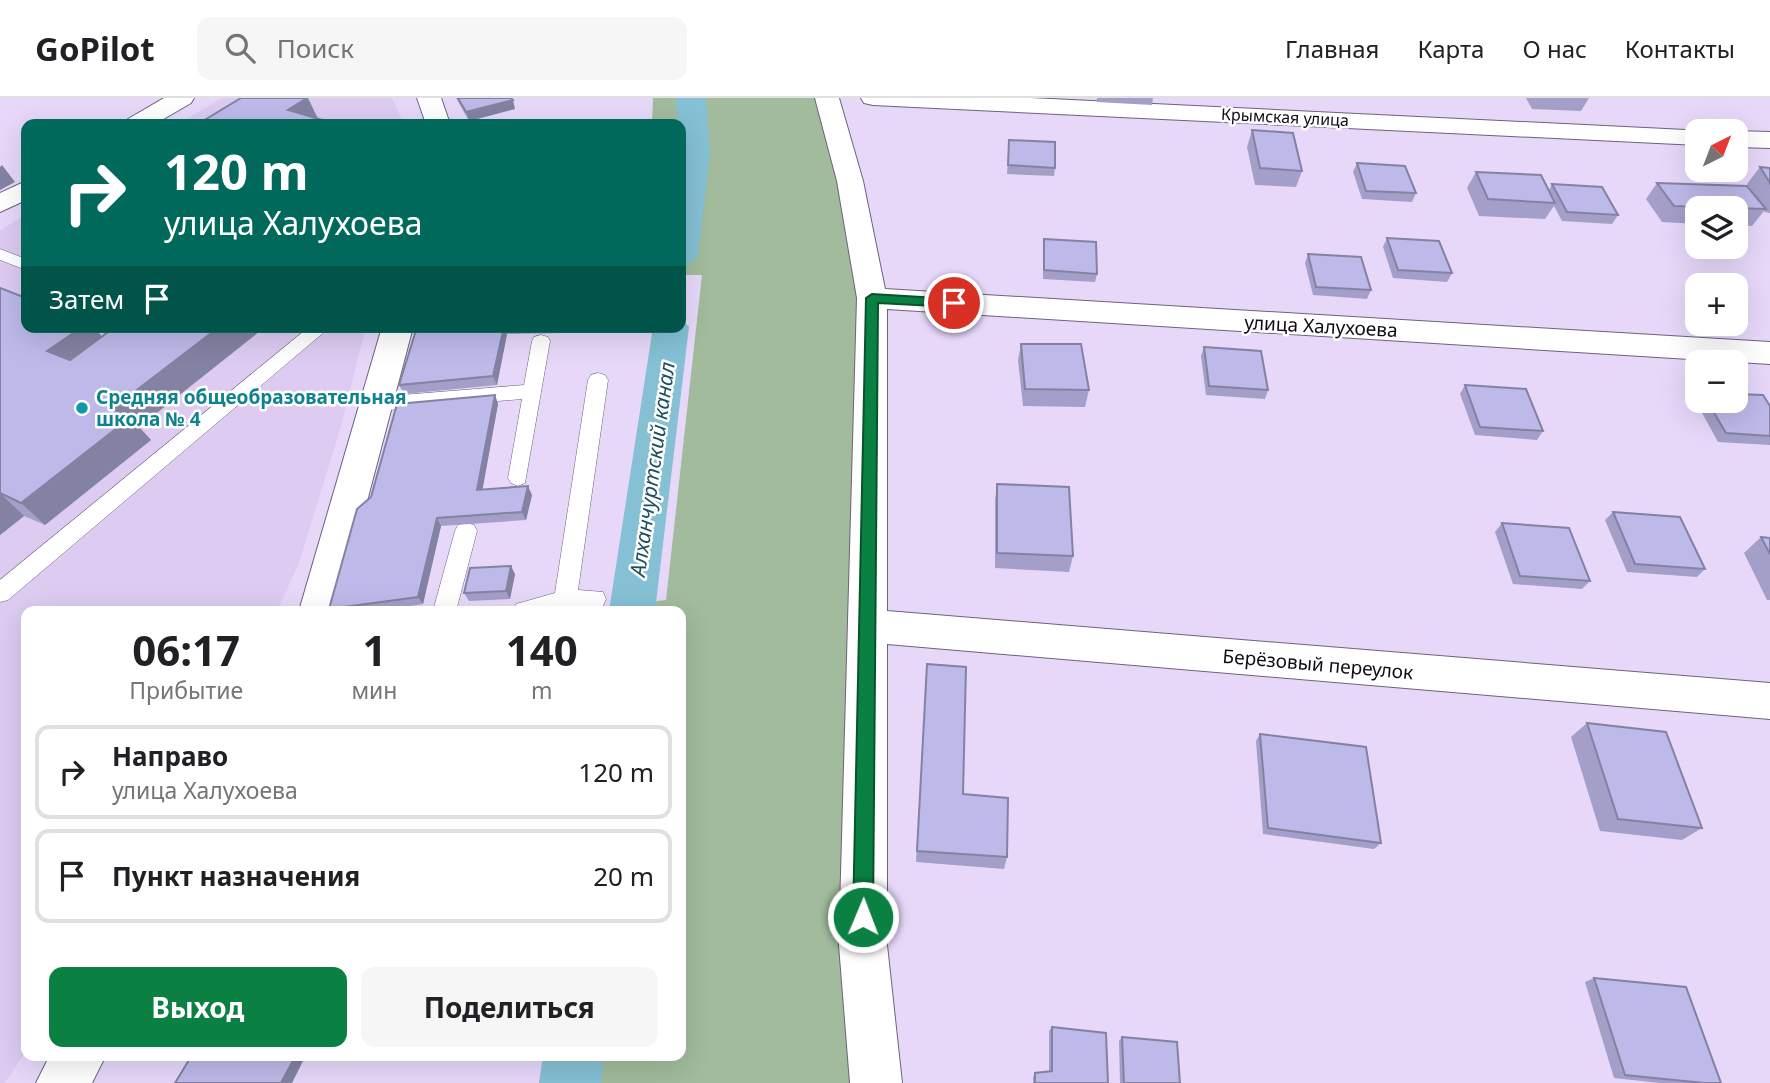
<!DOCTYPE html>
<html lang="ru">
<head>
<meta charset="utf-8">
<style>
  :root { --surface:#fff; --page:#f6f6f6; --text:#202124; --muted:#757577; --line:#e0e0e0; --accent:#0b8043 }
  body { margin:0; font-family:"Noto Sans",sans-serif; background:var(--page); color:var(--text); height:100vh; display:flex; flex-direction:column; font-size:26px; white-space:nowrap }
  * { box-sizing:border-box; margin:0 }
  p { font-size:23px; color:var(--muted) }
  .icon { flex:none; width:38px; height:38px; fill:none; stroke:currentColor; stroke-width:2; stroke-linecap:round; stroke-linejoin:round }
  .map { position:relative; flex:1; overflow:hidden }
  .panel { position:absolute; left:21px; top:508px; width:665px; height:455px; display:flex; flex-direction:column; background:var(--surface); border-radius:14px; box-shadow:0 7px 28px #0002 }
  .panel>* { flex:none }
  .top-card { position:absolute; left:21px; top:21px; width:665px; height:214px; border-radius:14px; box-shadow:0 7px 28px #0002; background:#00695c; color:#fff; overflow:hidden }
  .needle { width:46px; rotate:42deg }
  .buttons { position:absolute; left:1685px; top:21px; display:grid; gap:14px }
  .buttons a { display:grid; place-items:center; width:63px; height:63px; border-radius:14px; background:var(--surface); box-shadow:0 7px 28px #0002; font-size:35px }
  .pin { position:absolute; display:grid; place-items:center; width:60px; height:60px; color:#fff; margin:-30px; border:4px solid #fff; border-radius:50%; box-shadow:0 2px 7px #0007 }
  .me { position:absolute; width:77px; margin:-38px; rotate:1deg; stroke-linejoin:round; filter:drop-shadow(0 0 5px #0008) }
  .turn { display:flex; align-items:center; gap:24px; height:147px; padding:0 28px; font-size:32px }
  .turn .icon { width:91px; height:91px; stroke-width:2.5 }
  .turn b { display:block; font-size:49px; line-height:60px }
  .then { display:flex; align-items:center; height:66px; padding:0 28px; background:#0003; gap:14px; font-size:26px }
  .eta { display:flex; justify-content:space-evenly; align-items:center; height:119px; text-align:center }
  .eta b { font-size:42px; font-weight:700; line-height:49px }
  .primary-button { display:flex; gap:14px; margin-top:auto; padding:14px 28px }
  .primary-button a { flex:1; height:80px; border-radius:14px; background:var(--accent); color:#fff; font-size:28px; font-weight:700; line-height:80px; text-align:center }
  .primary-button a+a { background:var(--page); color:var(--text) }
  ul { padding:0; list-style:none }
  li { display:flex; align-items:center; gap:21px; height:94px; margin:0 14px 10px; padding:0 14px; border:4px solid var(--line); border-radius:14px }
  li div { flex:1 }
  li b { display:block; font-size:26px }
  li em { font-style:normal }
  header { display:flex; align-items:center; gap:42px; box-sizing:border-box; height:98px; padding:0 35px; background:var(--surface); border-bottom:2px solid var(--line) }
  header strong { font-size:33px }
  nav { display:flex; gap:38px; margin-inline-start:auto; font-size:24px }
  .search { width:490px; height:63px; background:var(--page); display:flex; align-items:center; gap:18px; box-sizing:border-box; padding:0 24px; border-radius:14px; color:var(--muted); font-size:26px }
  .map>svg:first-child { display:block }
  .built { fill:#ddcbf2 }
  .green { fill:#a1bb9c }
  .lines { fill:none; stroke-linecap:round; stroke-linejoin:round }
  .canal { fill:#85c0d4; fill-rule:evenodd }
  .service-casing { stroke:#6e617e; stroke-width:1 }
  .minor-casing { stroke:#6e617e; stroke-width:2 }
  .service { fill:#fff; fill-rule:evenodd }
  .minor { fill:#fff; fill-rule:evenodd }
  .wall { fill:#a39fc8 }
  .shaded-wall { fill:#8482a3 }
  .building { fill:#bdb9e9; stroke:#8482a3; stroke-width:2 }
  .route { fill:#0b8043; stroke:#07532c; stroke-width:2 }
  .culture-dot { fill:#0f9aa8; stroke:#fff; stroke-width:2.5 }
  .labels { text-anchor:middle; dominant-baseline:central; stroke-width:5; stroke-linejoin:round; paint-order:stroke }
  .far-street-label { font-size:16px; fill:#100a15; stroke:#fff }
  .street-label { font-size:19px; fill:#100a15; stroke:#fff }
  .culture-label { font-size:19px; font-weight:bold; fill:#0d838f; stroke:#fff; text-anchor:start }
  .water-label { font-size:21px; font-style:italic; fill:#1d4f5e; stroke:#fff }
</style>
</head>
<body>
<header>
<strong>GoPilot</strong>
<div class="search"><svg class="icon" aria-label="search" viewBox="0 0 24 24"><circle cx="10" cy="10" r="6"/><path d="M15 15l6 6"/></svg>Поиск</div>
<nav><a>Главная</a><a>Карта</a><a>О нас</a><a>Контакты</a></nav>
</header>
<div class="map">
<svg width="1770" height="985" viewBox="0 0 1770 985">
  <rect width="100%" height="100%" fill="#e7d8fa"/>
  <g class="built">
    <polygon points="222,0 392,0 404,26 178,26"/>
    <polygon points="26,117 26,229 366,229 342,325 299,465 277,513 26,513 26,953 5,985 0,985 0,132"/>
  </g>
  <polygon class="green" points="653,0 827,0 872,200 876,985 570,985 574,957 681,957 681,513 632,513 634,506 666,502 702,177 681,177 681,26 652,26"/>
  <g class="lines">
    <g class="canal">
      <polygon points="676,0 706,0 710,54 698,157 693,164 681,167 681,26 678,26"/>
      <polygon points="681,220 689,229 655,513 609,513 653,229 681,229"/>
      <polygon points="543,957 604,957 601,985 539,985"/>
    </g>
    <defs>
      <g id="service">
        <polygon points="0,151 26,161 26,172 0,162"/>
        <polygon points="309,229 330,229 8,502 0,504 0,482"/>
        <polygon points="541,237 548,239 550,243 525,385 518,388 511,385 508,380 522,301 377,313 370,311 367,306 370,301 377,299 524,287 532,243 534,239"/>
        <polygon points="598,275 605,277 608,282 578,492 603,494 606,501 603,508 595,510 513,513 516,506 555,495 588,282 591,277"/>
        <polygon points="466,425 474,427 477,433 456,513 433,513 455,433 458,427"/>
      </g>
      <g id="minor">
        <polygon points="164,0 194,0 191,5 155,26 124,26 128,21"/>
        <polygon points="417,0 441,0 450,26 426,26"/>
        <polygon points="815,0 839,0 863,83 885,191 1770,244 1770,266 887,211 887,513 1770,585 1770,621 887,546 887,847 902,985 850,985 839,847 857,200 837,83"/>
        <polygon points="861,0 1030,0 1706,33 1698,33 1698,47 873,7 864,5"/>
        <polygon points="1736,33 1770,34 1770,50 1736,49"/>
        <polygon points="26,83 26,102 0,114 0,95"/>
        <polygon points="382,229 413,229 338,513 299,513"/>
        <polygon points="50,957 106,957 92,985 36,985"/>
      </g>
    </defs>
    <use href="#service" class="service-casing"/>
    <use href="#minor" class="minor-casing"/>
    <use href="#service" class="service"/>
    <use href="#minor" class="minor"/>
  </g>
  <g class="wall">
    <polygon points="456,0 511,0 515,11 469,23"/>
    <polygon points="1097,0 1153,0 1152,7 1097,4"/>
    <polygon points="1526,0 1589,0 1581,13 1532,11"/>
    <polygon points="1252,32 1302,73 1296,89 1255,87 1247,49"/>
    <polygon points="1009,42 1055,70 1054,78 1007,76"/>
    <polygon points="1357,65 1416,95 1412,104 1362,101 1353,74"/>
    <polygon points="1760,69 1770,70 1770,115 1765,114 1764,113 1752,128 1736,127 1736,110 1698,110 1698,126 1662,124 1646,101 1657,85 1754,96 1747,86"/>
    <polygon points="1476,74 1549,92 1552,86 1618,117 1612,126 1562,123 1554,108 1545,121 1479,118 1467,90"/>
    <polygon points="1387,140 1452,175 1447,184 1393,180 1383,149"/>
    <polygon points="1044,141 1097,176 1095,184 1043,181 1043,149"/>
    <polygon points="1308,156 1371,192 1367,201 1313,197 1305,165"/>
    <polygon points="0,190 102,239 115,229 265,229 139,329 151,342 45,427 24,418 0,437"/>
    <polygon points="417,229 565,229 564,235 507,236 497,287 404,296 399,287"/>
    <polygon points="1021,246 1089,292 1085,309 1023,308 1018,262"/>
    <polygon points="1204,249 1268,292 1265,301 1206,297 1201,258"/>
    <polygon points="1465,287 1543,333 1537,342 1475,337 1460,296"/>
    <polygon points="495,297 498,306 482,392 532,397 526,422 441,428 423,506 378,513 330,513 329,511"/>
    <polygon points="1698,299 1698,303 1736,303 1770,308 1770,347 1718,344 1695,302"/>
    <polygon points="997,386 1073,458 1069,474 995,470 995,402"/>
    <polygon points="1613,414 1705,471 1697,479 1627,474 1605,422"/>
    <polygon points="1502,425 1590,483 1582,491 1513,486 1495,434"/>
    <polygon points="1761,439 1770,440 1770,502 1767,502 1744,455"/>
    <polygon points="515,476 510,501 469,503 464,495"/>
    <polygon points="927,566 963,696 1007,759 1004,771 916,764"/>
    <polygon points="1587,625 1702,730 1682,742 1600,733 1571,639"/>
    <polygon points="1260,636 1381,745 1374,751 1263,736 1256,643"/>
    <polygon points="1594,880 1721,985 1660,985 1614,980 1585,884"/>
    <polygon points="1052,929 1108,985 1033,985 1033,979 1035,975 1049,973 1049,933"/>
    <polygon points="1122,939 1180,985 1120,985 1119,943"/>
  </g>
  <g class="shaded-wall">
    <polygon points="308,0 319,23 288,12"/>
    <polygon points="513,2 515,11 469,23 466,14"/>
    <polygon points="2,67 15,84 0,92 0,69"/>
    <polygon points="82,229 94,229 109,247 68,277 47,253"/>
    <polygon points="219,229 265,229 139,329 151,342 45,427 21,405 112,311"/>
    <polygon points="504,229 505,229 507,236 497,287 493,278"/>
    <polygon points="495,297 498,306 481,400 477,392"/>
    <polygon points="528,388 532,397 526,422 522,414"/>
    <polygon points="0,395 24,418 0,437"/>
    <polygon points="437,420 441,428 423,506 418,499"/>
    <polygon points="511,468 515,476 510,501 506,493"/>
    <polygon points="296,957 306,957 292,985 281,985"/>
  </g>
  <g class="building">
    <polygon points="241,0 307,0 288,12 336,26 198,26"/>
    <polygon points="458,0 511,0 513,2 466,14"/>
    <polygon points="1252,32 1293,35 1302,73 1260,70"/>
    <polygon points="1009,42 1055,44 1055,70 1008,67"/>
    <polygon points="1357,65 1405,68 1416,95 1366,93"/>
    <polygon points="1760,69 1770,70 1770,85"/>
    <polygon points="1476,74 1541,77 1555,105 1488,101"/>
    <polygon points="1657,85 1747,88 1766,111 1674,108"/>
    <polygon points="1552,86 1602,89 1618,117 1567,114"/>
    <polygon points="1387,140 1439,143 1452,175 1398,172"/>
    <polygon points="1044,141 1096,144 1097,176 1044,172"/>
    <polygon points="1308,156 1361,159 1371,192 1316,189"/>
    <polygon points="0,190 26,200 26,229 82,229 47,253 70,262 115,229 219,229 112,311 131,319 21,405 0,395"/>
    <polygon points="417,229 504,229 493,278 399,287"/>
    <polygon points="1021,246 1081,246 1089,292 1025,291"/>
    <polygon points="1204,249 1261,253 1268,292 1209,288"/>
    <polygon points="1465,287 1526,291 1543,333 1480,329"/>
    <polygon points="1736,296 1763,297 1770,308 1770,338 1726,335 1707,303 1736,303"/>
    <polygon points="495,297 477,392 528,388 522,414 437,420 418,499 329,511 357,411 371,399 397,306"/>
    <polygon points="997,386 1069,389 1073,458 997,455"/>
    <polygon points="1613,414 1680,419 1705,471 1635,466"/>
    <polygon points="1502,425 1569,430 1590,483 1520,478"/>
    <polygon points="1761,439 1770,440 1770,456"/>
    <polygon points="511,468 506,493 464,495 470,470"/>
    <polygon points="927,566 966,569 963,696 1008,700 1007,759 917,753"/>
    <polygon points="1587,625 1666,634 1702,730 1618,721"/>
    <polygon points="1260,636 1366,649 1381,745 1268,730"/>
    <polygon points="1594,880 1686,889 1721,985 1704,985 1625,977"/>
    <polygon points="1052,929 1106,935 1108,985 1035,985 1035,975 1052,973"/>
    <polygon points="1122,939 1177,944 1180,985 1124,985"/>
    <polygon points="192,957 296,957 281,985 175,985"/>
  </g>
  <polygon class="route" points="872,196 954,201 960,205 954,209 878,205 873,819 870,826 863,829 856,826 853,819 866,200"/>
  <circle class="culture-dot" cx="82" cy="310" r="7"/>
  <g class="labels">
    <g class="far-street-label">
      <text transform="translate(1285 19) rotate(3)">Крымская улица</text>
    </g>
    <g class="street-label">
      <text transform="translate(1321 228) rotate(3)">улица Халухоева</text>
      <text transform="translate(1318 566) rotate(5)">Берёзовый переулок</text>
    </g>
    <g class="culture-label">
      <text x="96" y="299">Средняя общеобразовательная<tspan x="96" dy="22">школа № 4</tspan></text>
    </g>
    <g class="water-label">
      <text transform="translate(652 371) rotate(-82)">Алханчуртский канал</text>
    </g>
  </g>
</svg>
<div class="buttons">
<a><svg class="needle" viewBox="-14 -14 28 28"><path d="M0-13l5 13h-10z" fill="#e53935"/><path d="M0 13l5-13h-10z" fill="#757577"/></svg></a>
<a><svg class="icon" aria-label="layers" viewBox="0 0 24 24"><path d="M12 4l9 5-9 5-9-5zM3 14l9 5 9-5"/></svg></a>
<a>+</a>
<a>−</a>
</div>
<div class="pin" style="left:954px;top:205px;background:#d93025"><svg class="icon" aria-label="arrive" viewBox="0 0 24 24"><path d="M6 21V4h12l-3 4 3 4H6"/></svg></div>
<svg class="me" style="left:863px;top:819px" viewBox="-20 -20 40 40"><circle r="17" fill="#0b8043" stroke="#fff" stroke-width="3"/><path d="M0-11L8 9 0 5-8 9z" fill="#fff"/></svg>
<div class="top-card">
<div class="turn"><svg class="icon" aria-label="right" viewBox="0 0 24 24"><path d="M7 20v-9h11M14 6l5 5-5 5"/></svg><div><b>120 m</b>улица Халухоева</div></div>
<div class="then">Затем<svg class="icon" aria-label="arrive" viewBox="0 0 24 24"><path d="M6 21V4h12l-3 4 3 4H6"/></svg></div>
</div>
<section class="panel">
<div class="eta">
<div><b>06:17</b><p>Прибытие</p></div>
<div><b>1</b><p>мин</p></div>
<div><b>140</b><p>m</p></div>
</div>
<ul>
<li><svg class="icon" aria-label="right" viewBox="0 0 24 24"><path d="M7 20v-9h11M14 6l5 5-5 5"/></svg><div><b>Направо</b><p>улица Халухоева</p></div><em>120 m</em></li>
<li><svg class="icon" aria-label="arrive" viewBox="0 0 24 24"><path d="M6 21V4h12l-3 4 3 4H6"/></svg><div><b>Пункт назначения</b></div><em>20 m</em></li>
</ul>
<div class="primary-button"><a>Выход</a><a>Поделиться</a></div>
</section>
</div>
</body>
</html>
